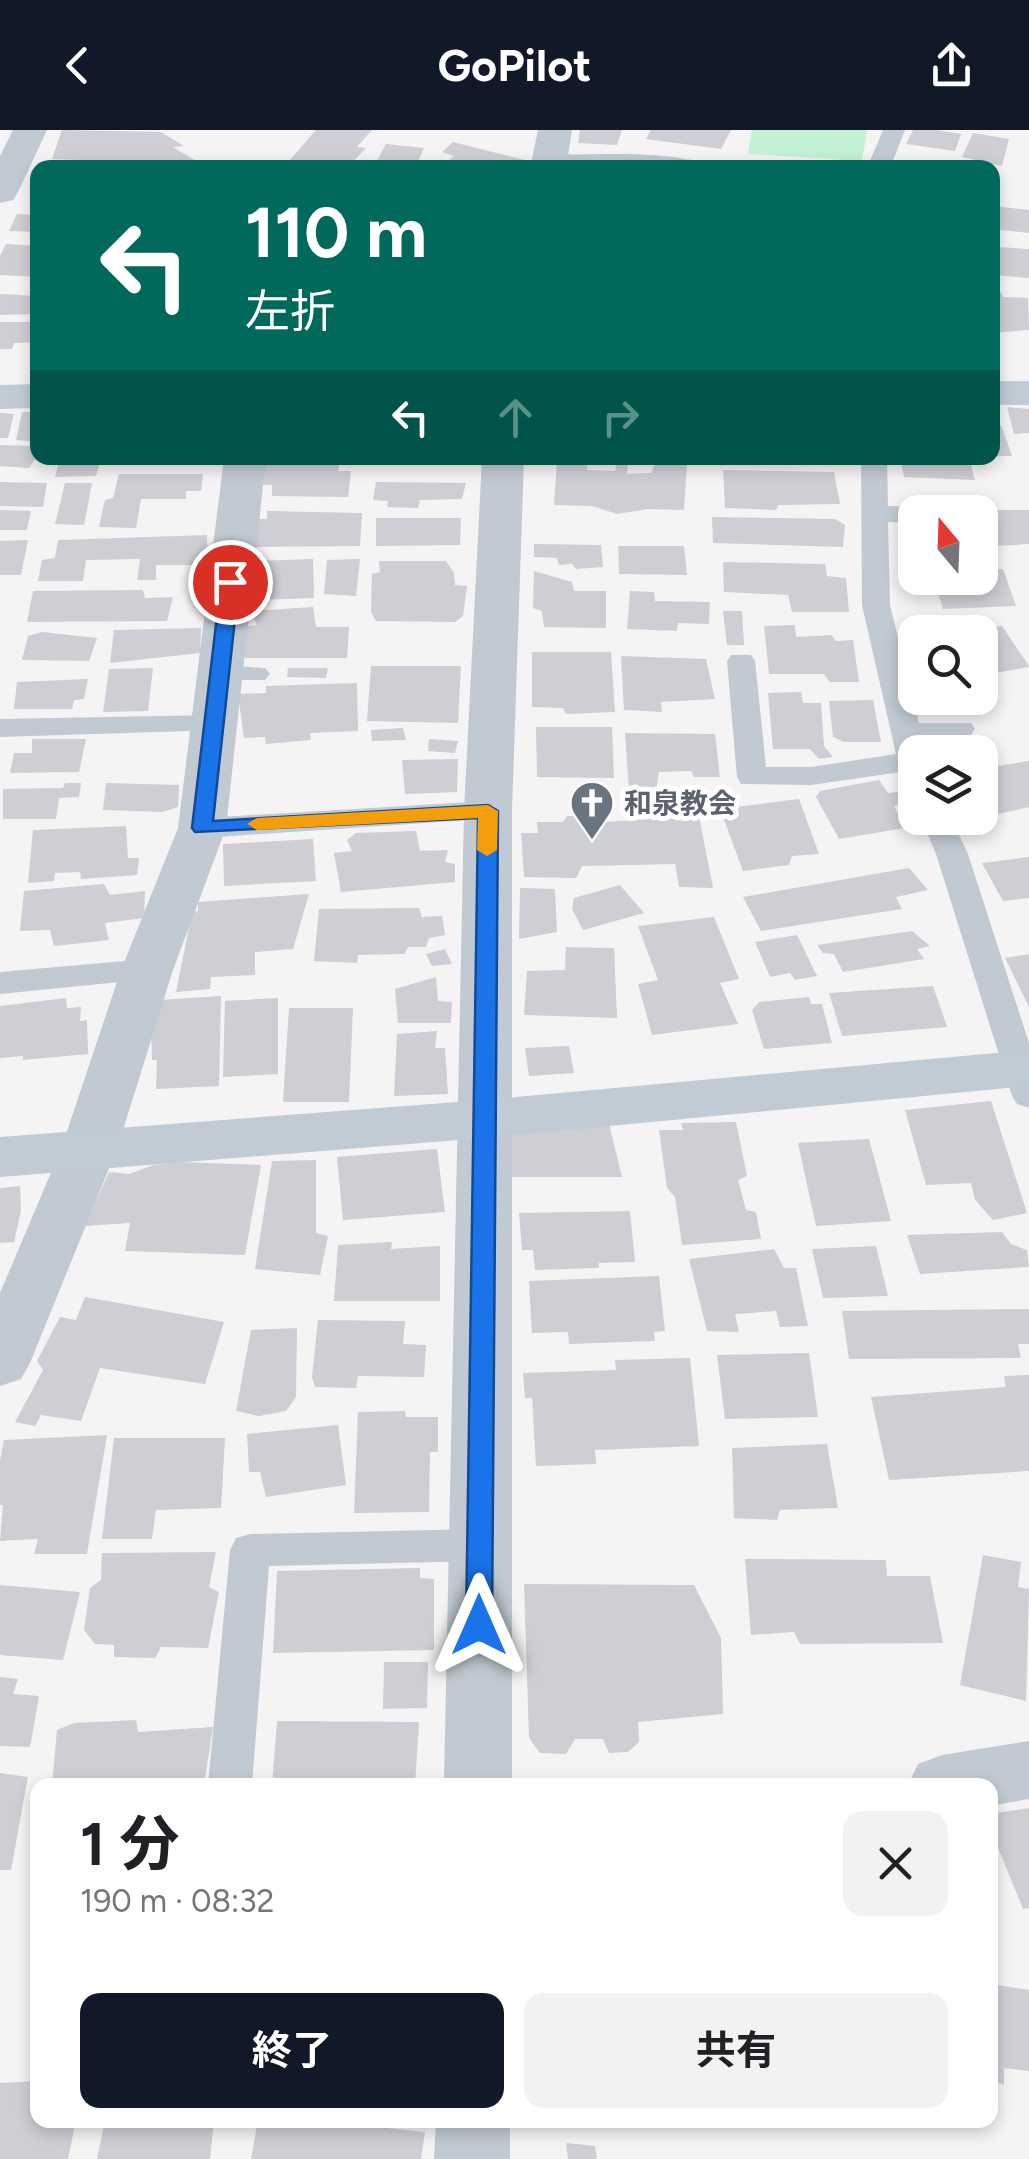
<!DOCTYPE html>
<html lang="ja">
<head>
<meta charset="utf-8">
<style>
  :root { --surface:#fff; --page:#f2f2f2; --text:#202124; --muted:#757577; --accent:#111827 }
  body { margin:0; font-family:Figtree,"Noto Sans JP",sans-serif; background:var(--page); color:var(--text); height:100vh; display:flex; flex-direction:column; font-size:38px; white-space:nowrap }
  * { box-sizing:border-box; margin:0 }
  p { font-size:32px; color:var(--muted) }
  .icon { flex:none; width:55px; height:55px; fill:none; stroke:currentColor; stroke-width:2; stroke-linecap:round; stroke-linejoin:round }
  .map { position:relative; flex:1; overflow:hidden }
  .drawer { position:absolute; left:30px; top:1648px; width:968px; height:350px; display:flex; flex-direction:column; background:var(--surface); border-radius:20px; box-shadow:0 5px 15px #0003 }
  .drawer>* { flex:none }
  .banner { position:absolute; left:30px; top:30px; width:970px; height:305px; border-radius:20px; box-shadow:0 5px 15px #0003; background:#00695c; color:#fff; overflow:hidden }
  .needle { width:65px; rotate:341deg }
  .tools { position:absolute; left:898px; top:365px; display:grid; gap:20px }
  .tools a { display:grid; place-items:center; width:100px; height:100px; border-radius:20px; background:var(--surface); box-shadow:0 5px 15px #0003; font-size:50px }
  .pin { position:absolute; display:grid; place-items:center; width:85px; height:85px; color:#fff; margin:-42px; border:5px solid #fff; border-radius:50%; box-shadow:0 2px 10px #0007 }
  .me { position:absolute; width:110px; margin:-55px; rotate:0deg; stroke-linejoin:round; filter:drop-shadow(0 0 8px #0008) }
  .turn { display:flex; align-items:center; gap:35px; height:210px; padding:0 50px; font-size:45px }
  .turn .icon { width:130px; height:130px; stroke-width:2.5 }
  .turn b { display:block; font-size:70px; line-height:85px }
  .lanes { display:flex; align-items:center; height:95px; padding:0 50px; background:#0003; justify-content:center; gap:50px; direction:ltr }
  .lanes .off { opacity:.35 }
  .round { display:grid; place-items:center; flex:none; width:105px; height:105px; border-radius:20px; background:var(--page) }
  .overview { display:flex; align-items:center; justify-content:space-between; height:170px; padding:0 50px }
  h1 { font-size:60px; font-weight:700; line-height:75px }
  .action { display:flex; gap:20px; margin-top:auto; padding:20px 50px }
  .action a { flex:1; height:115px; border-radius:20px; background:var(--accent); color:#fff; font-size:40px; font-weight:700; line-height:115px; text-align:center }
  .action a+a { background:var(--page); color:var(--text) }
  header { display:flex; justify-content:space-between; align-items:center; height:130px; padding:0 50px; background:var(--accent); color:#fff; font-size:45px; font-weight:700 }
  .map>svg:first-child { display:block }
  .green { fill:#c3f1d5 }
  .building { fill:#cdcfd5 }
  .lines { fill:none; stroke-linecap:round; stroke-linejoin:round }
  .lane { fill:#c1cad2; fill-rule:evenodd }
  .street { fill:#c1cad2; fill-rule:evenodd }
  .secondary { fill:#c1cbd6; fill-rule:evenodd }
  .route { fill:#1a73e8; stroke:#114b97; stroke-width:2.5 }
  .slow { fill:#f59e0b }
  .labels { text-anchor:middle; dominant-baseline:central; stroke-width:10; stroke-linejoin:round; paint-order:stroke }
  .worship-label { font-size:28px; font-weight:bold; fill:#5b616d; stroke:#fff; text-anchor:start }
</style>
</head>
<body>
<header><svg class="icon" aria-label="back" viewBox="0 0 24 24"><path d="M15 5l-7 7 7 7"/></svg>GoPilot<svg class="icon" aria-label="share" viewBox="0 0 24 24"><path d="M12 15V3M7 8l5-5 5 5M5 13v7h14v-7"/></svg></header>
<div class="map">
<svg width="1029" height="2029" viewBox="0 0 1029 2029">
  <rect width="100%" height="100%" fill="#f5f3f3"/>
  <polygon class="green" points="752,0 867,0 862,31 748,24"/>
  <g class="building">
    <polygon points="62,0 161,2 184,16 173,17 201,34 52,29"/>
    <polygon points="316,0 372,0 357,17 366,18 347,38 290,30"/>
    <polygon points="580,0 622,0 617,15 578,13"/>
    <polygon points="651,0 731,0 721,19 646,9"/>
    <polygon points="913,0 936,0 961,4 955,21 906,14"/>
    <polygon points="973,3 1009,9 1002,36 962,27"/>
    <polygon points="453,12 525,30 524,30 510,32 503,38 444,34 454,26 442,22"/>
    <polygon points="386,14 424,18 415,38 373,38"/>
    <polygon points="994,76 1029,80 1029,103 992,99"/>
    <polygon points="17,84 38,85 38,102 9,101"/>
    <polygon points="6,114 38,116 38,147 0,145 0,126"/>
    <polygon points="997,117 1029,119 1029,148 994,145"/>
    <polygon points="992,161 1001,162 1003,167 1028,168 1029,200 992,203"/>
    <polygon points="0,164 38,166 38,184 0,185"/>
    <polygon points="0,192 38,192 38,212 14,213 12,219 0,219"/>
    <polygon points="1007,277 1029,279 1029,303 1014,304"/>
    <polygon points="22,282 38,282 38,312 16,310"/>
    <polygon points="0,283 14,284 8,308 0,308"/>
    <polygon points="992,295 1001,295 1012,326 992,326"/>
    <polygon points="0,315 38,316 38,325 29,338 0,336"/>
    <polygon points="129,328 191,328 185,333 128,335"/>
    <polygon points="387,328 457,328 458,334 387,335"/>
    <polygon points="900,328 969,328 975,350 904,347"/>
    <polygon points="557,330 588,331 587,340 615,341 617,332 628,332 627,344 651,343 655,334 687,334 684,380 648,379 617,384 592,376 554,375"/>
    <polygon points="264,331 340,332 338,341 351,341 348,367 272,366 272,355 262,355"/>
    <polygon points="58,335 99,335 96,346 55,347"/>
    <polygon points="723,340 834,342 840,374 778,375 776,380 725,378"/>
    <polygon points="119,344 203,344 201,361 186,361 186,369 141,369 136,398 99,397 105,370 113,368"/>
    <polygon points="0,352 47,353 43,377 0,376"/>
    <polygon points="376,352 466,353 462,369 420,370 418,378 387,377 388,371 373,370"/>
    <polygon points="65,353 92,353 84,395 55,394"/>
    <polygon points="0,380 31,381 27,400 0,400"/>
    <polygon points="980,380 1029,380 1029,414 981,417"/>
    <polygon points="267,381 362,383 360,416 251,417 255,389 267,389"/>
    <polygon points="712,387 835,389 845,395 843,417 713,413"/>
    <polygon points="376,388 461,388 460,415 376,416"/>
    <polygon points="207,405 208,435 156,435 156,450 137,450 140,429 86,430 83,451 38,451 42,430 55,428 58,410"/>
    <polygon points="899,407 915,408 915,426 902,425"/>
    <polygon points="28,410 21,445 0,445 0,411"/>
    <polygon points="534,414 601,415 603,437 576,439 572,434 559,435 557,428 534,427"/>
    <polygon points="618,416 684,416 687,445 619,444"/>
    <polygon points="313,429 314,468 251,470 251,431"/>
    <polygon points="360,429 356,466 324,464 327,430"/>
    <polygon points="379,431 446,431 454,443 455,455 467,456 463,486 455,492 376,491 371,482 372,444 380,442"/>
    <polygon points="723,432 825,434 827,446 846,448 849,482 792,482 788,465 724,462"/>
    <polygon points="1003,439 1016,476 943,479 938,463 916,463 910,443 915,443 915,448 980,448 980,440"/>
    <polygon points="534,441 572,452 574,461 606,461 606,498 544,497 542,481 533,478"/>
    <polygon points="143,460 145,468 173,467 167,491 27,492 33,461"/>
    <polygon points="630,461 654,462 655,471 710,472 709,494 678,493 677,501 627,499"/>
    <polygon points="313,477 316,497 349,497 347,528 243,528 242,497 257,495 250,481"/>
    <polygon points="723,481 742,481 744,515 727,515"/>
    <polygon points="795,495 796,507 831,505 836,511 853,510 859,552 830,552 824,544 769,544 764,496"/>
    <polygon points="1002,496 1029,536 1029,537 995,543 987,534 980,535 980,502 967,500"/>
    <polygon points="201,498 200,523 110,533 114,500"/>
    <polygon points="42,502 97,508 89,531 22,530 28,506"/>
    <polygon points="532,522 611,522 615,582 566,584 563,578 532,577"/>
    <polygon points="621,526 706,529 715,569 661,572 662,582 624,580"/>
    <polygon points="371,536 461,536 458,593 367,591"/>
    <polygon points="153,538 148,581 103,582 109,539"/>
    <polygon points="288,538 328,538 326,548 287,547"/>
    <polygon points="88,549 84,569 74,570 72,579 14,579 17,552"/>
    <polygon points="357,553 358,601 310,603 311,610 266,614 265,607 244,608 238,564 266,563 266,556"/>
    <polygon points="801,562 803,573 821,573 824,616 833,627 819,629 810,619 773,619 768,563"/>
    <polygon points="873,570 881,612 844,612 833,607 829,571"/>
    <polygon points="536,597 612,597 614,648 537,647"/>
    <polygon points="403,598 406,610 372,611 371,600"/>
    <polygon points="625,603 715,604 720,647 694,647 691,641 659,642 656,660 629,660"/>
    <polygon points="32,609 86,609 79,642 10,643 14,623 32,623"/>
    <polygon points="429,609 458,611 455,623 428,621"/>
    <polygon points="458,629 457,662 405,664 402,630"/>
    <polygon points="1029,631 1029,677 980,688 980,639"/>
    <polygon points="879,650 888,663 897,662 903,672 894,676 905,698 839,709 816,667 820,661"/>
    <polygon points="65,653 81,653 79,667 59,668 56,689 3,689 3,659 63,658"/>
    <polygon points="106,653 179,655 178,677 162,682 103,680"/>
    <polygon points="799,669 819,724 792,726 789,735 743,741 720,679"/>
    <polygon points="669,681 698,681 713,758 679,757 675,734 582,736 576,748 524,747 521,703 538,703 537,692 563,692 567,686 588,686 591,693 667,688"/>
    <polygon points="126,696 128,728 139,728 137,745 81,749 80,742 55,743 54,751 28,753 33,700"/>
    <polygon points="416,701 420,721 448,720 445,732 455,734 455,752 341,762 334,723 352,721 347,710 356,703"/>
    <polygon points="313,709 316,751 224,756 223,714"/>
    <polygon points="1029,727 1029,768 1003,771 982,733"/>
    <polygon points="909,738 928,760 896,767 902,779 761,801 743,767"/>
    <polygon points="104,754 110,765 145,761 144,788 105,793 109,810 54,816 50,800 20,801 24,761"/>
    <polygon points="620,755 644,783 583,800 572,779 574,768"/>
    <polygon points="520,758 555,759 557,802 519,809"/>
    <polygon points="309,764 293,819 255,822 255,845 211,847 210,859 176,862 192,782 198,781 198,772"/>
    <polygon points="419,778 422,787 442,786 445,805 429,808 426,817 408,817 405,824 358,825 357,833 314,831 319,779"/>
    <polygon points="714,787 739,849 720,853 738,894 652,905 638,854 658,850 638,796"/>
    <polygon points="912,801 930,816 917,819 924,829 843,842 834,824 823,823 817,815"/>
    <polygon points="797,805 817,846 795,850 790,843 770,847 755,812"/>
    <polygon points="566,817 614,818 617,888 524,885 527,841 565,840"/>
    <polygon points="445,819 452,834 432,836 426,824"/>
    <polygon points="1029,824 1029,877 1005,828"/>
    <polygon points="436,847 438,871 452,872 451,893 398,893 395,859"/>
    <polygon points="933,856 947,897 842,906 829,863"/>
    <polygon points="221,866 219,956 156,959 157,930 152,930 151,897 160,870"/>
    <polygon points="809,867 811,874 822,874 832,913 764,919 752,880 759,872"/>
    <polygon points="66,868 67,878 81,877 80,891 87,890 88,924 23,930 23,926 0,928 0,876"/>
    <polygon points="278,868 278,944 223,947 225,871"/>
    <polygon points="289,878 353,878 349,972 283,972"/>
    <polygon points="437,901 435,918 445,918 448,964 394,966 397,904"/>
    <polygon points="569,916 574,943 529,946 525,918"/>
    <polygon points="991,971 1027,1083 993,1090 975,1070 971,1053 926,1055 905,980"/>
    <polygon points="736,992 747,1046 738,1050 746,1080 756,1082 761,1109 682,1115 675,1067 667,1058 659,1000 683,1000 681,993"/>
    <polygon points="609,994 622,1047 509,1047 506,1000"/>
    <polygon points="869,1009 891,1091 816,1096 798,1013"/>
    <polygon points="437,1019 445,1082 343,1090 337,1027"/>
    <polygon points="316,1030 316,1103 328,1106 320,1145 255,1139 272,1031"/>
    <polygon points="179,1032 261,1035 245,1125 125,1121 130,1093 85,1096 109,1042 129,1044 154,1035"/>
    <polygon points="20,1056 21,1080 14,1112 0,1113 0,1058"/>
    <polygon points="630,1081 635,1132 599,1133 599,1138 535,1140 533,1120 522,1120 519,1083"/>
    <polygon points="1002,1102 1011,1114 1027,1120 1029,1137 920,1144 907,1105"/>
    <polygon points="392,1112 391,1119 440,1116 440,1171 334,1171 338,1115"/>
    <polygon points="876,1116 888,1166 823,1168 812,1119"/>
    <polygon points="774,1119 784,1138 796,1138 808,1196 780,1197 776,1181 735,1184 739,1202 707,1201 689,1129"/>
    <polygon points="659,1146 665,1201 654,1202 655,1211 569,1214 568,1202 532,1203 529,1151"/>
    <polygon points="85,1167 224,1192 205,1254 100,1238 81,1291 41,1285 35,1296 15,1292 43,1240 37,1231 60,1187 76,1190"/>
    <polygon points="1029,1179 1029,1214 1018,1214 1021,1228 849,1229 842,1181"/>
    <polygon points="318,1190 405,1191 403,1214 426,1215 424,1247 358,1246 356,1258 315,1257 312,1247"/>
    <polygon points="297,1198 296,1267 286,1281 259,1286 236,1281 251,1200"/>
    <polygon points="809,1223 818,1287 725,1289 717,1225"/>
    <polygon points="690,1228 699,1316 595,1320 596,1334 536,1336 532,1268 525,1268 523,1243 616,1240 615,1230"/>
    <polygon points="1029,1245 1029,1341 889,1350 871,1267 1006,1257 1004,1246"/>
    <polygon points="405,1281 406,1287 438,1287 438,1322 430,1322 429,1382 354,1383 358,1282"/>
    <polygon points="338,1295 346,1355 266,1367 260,1342 249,1342 247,1304"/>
    <polygon points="107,1305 87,1424 34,1424 38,1409 0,1411 3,1375 0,1375 0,1331 4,1310"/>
    <polygon points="114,1308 225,1308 221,1378 156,1380 152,1409 102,1409"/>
    <polygon points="827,1314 838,1378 780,1380 777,1390 734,1388 732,1318"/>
    <polygon points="216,1422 209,1457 219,1462 208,1518 161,1517 155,1528 114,1527 114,1515 95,1514 84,1500 90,1458 101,1450 102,1423"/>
    <polygon points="983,1425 1021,1432 1018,1457 1029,1459 1026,1571 960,1555"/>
    <polygon points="745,1429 886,1430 887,1446 930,1446 943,1513 800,1514 794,1502 751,1505"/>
    <polygon points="420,1438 420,1448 434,1449 434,1520 273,1523 277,1441"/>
    <polygon points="524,1454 694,1455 721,1508 723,1584 638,1592 639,1612 628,1622 609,1623 603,1609 575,1609 566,1624 540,1623 529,1608"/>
    <polygon points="0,1455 80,1462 63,1530 0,1525"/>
    <polygon points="384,1532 428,1532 427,1578 383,1579"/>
    <polygon points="0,1547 18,1549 13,1564 39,1566 30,1617 0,1616"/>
    <polygon points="136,1590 138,1602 213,1597 204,1655 52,1655 57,1600 74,1593"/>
    <polygon points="277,1591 419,1592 415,1655 272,1655"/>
    <polygon points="0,1643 28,1647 11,1740 0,1740"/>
    <polygon points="1029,1678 1029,1778 1023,1779 990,1698 990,1684"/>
    <polygon points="990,1854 1029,1860 1029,1941 1004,1938 1004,1955 990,1950"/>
    <polygon points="38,1951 38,1990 76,1990 68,2029 0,2029 0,1953"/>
    <polygon points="105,1990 214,1990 210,2029 97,2029"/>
    <polygon points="258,1990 310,1990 425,2002 421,2029 251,2029"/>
    <polygon points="566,2013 595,2016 597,2029 568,2029"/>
  </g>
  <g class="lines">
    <g class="lane">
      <polygon points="883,0 905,0 890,38 867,38"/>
      <path d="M 549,25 C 581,25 688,19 709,38 L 541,37 L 538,32 Z"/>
      <polygon points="861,328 887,328 888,376 915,377 927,382 915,382 915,393 888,392 890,475 919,593 971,593 975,599 971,605 923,611 926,622 915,622 915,649 901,642 811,655 741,654 737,647 727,531 731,525 751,525 755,531 766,637 811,637 896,624 862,475"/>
      <polygon points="220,535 265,538 270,544 265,550 210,550 205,544 210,538"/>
      <polygon points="212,585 222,588 227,594 222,600 0,607 0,589"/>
      <polygon points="488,671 499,674 503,681 499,688 202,708 191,705 187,698 191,691 202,688"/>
      <polygon points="921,688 951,688 968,724 1029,913 1029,978 1017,974 1012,966 936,724"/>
      <polygon points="147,829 159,832 163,840 159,848 0,864 0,842"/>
      <polygon points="479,1399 493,1404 499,1415 493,1426 479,1431 269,1436 252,1655 208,1655 230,1420 236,1408 250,1404"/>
    </g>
    <g class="street">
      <polygon points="13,0 47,0 18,62 13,70 0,73 0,26"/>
      <polygon points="538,0 572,0 566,38 530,38"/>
      <polygon points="224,328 266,328 226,698 173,840 117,1019 30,1233 21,1249 0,1256 0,1163 61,1019 121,840 178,698"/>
      <polygon points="482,328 524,328 512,681 512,1655 444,1655 464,681"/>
      <polygon points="1029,1611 1029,1669 990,1676 990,1655 908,1655 918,1634 942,1625"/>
      <polygon points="436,1990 510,1990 510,2029 434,2029"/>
    </g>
    <g class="secondary">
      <rect x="992" y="251" width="37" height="24"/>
      <polygon points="38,254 38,278 0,279 0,255"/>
      <polygon points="1029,920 1029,956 484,1008 0,1047 0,1007 484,970"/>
    </g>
  </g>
  <polygon class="route" points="230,446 239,452 213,691 488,675 498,681 492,1495 488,1503 479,1506 470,1503 466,1495 478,688 195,702 192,698 221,452"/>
  <polygon class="slow" points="488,675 498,681 497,720 487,726 477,720 478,688 257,700 247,694 257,688"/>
  <defs>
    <symbol id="church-pin" viewBox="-11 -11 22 30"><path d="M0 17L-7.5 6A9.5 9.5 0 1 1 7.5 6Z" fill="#6b7280" stroke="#fff"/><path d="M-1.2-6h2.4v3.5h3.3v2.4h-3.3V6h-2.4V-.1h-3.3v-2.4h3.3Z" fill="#fff"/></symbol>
  </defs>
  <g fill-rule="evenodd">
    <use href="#church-pin" x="567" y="648" width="50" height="68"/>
  </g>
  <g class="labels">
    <g class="worship-label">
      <text x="624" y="673">和泉教会</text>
    </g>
  </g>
</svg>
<div class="tools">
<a><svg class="needle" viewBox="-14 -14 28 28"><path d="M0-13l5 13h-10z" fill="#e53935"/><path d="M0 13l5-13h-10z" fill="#757577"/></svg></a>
<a><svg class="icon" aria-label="search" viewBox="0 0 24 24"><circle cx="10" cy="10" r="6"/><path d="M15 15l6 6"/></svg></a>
<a><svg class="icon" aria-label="layers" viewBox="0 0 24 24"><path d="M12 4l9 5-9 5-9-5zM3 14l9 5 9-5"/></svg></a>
</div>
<div class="pin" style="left:230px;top:452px;background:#d93025"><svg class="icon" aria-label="arrive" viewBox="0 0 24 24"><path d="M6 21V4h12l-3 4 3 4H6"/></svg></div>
<svg class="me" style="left:479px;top:1495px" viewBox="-20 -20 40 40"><path d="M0-17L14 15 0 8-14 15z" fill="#1a73e8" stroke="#fff" stroke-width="4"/></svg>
<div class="banner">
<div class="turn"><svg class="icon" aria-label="left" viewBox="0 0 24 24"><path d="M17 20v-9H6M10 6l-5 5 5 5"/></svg><div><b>110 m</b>左折</div></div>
<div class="lanes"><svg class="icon" aria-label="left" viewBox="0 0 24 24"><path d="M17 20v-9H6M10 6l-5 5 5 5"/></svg><svg class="icon off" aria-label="ahead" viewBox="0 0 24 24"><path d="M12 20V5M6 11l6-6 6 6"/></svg><svg class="icon off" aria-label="right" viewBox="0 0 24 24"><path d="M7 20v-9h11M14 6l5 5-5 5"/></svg></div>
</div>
<section class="drawer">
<div class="overview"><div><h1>1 分</h1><p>190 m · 08:32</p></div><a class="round"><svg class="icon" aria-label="close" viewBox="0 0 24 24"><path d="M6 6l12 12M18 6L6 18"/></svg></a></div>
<div class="action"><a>終了</a><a>共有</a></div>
</section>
</div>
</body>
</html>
